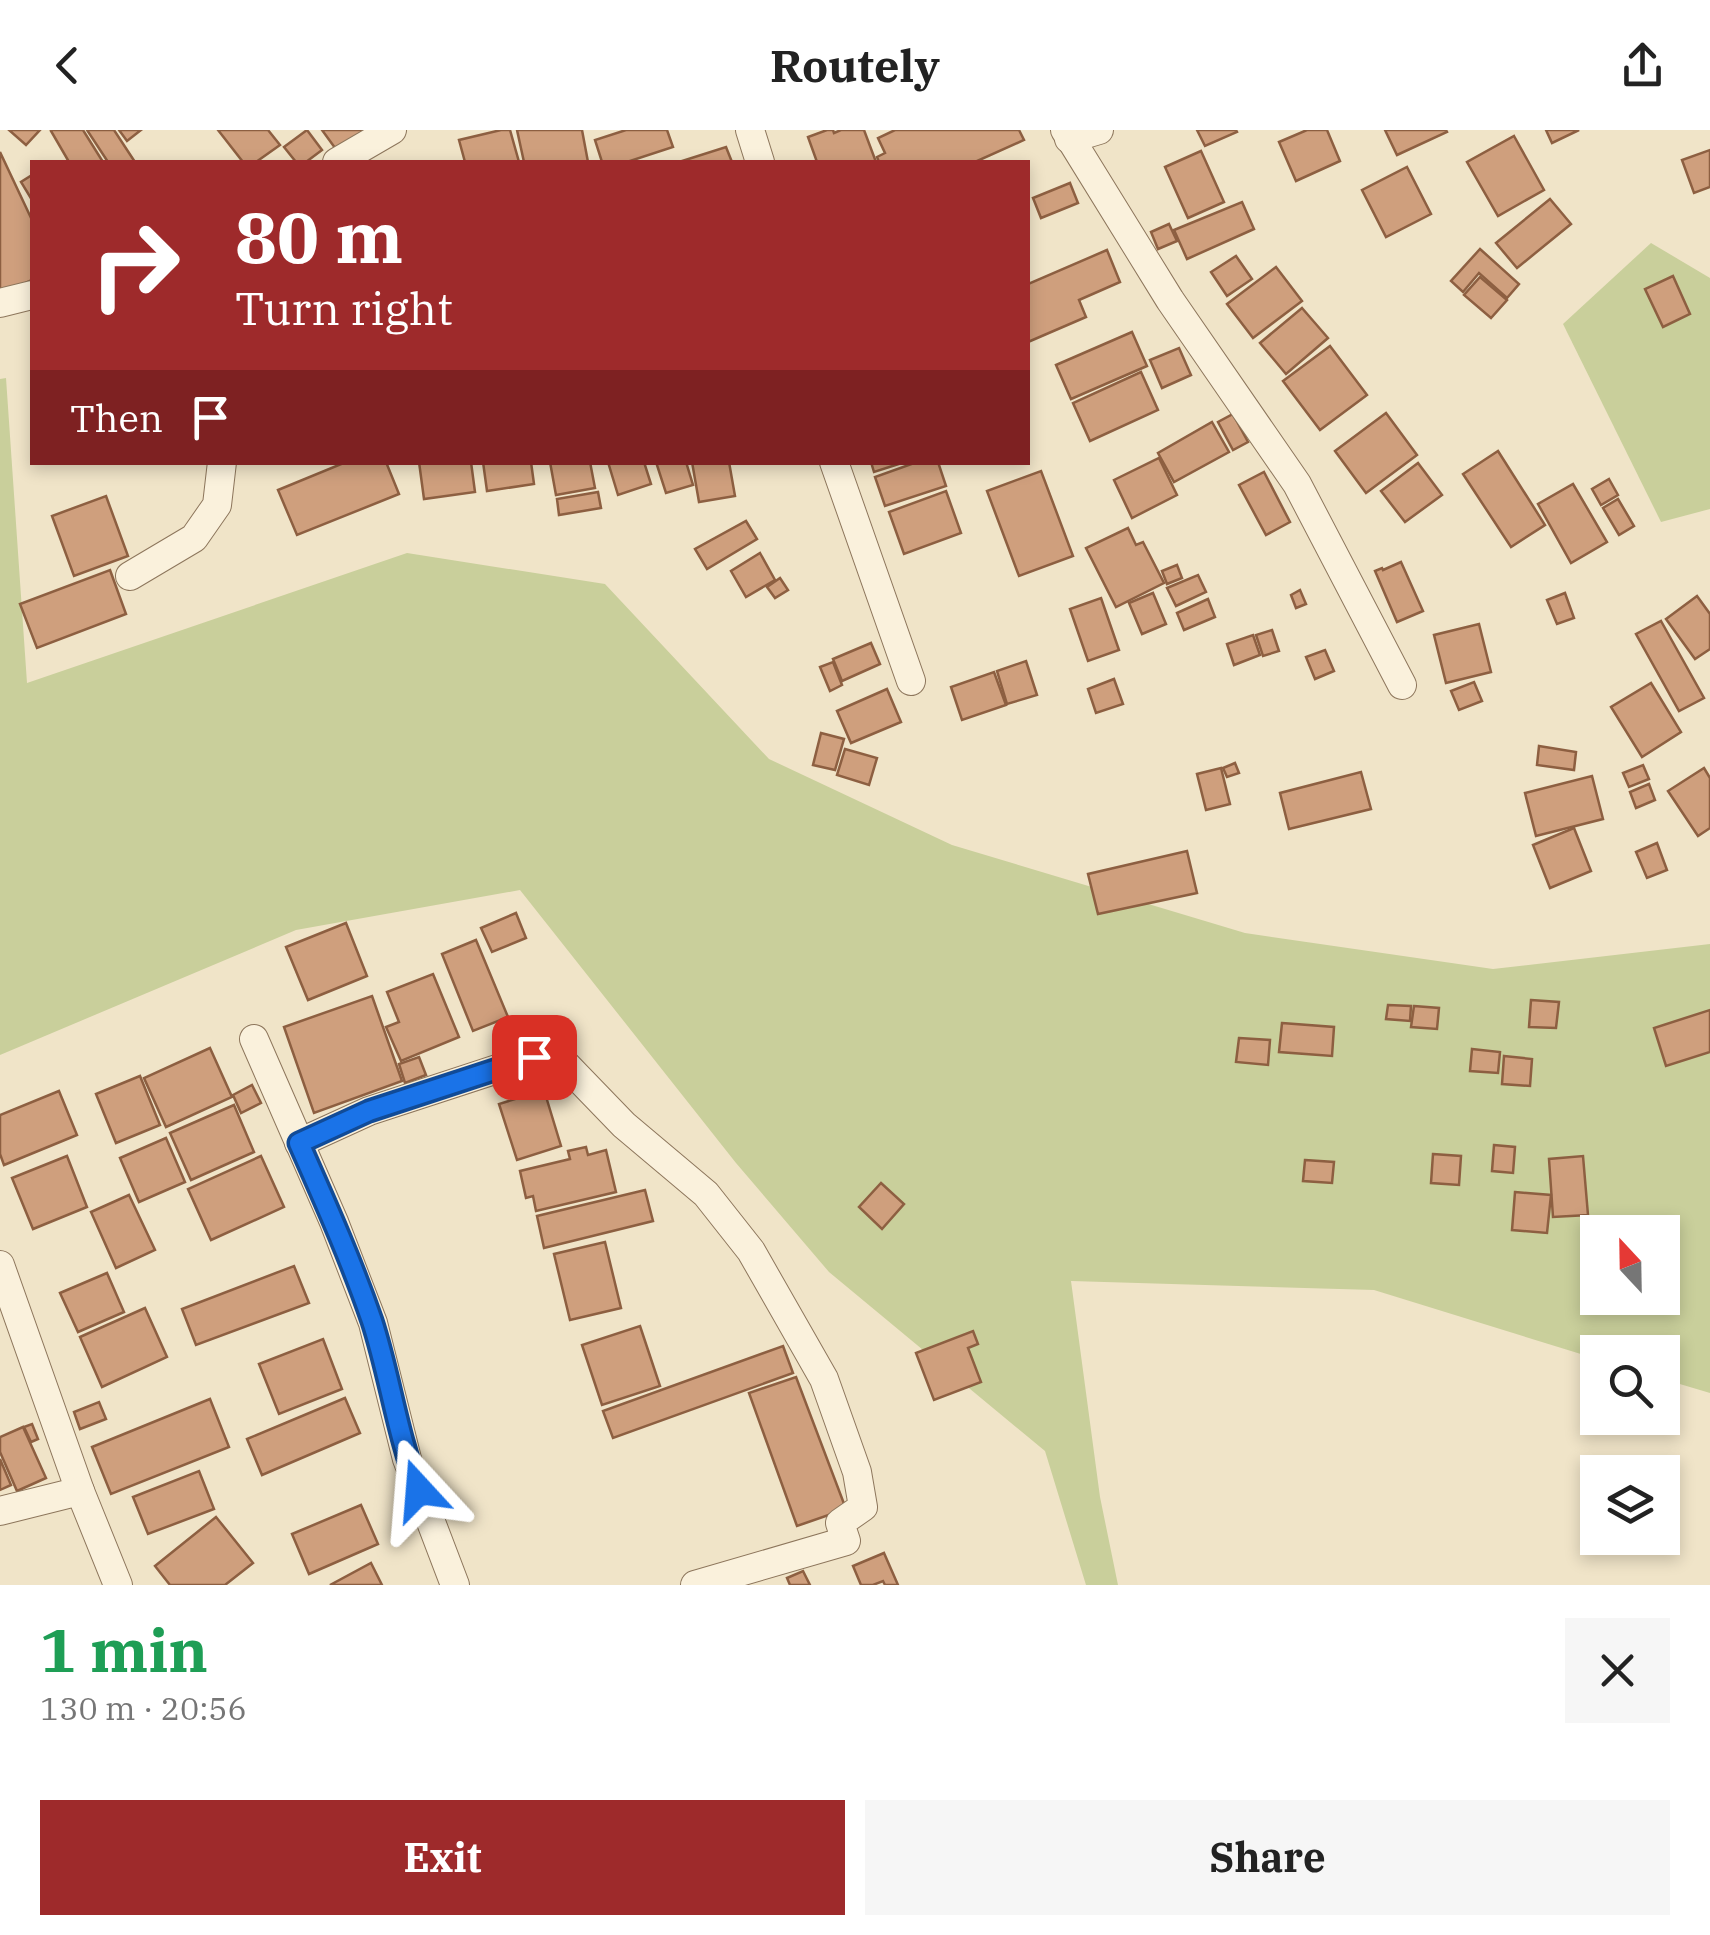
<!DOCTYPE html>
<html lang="en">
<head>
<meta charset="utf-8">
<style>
  :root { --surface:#fff; --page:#f6f6f6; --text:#222; --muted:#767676; --accent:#9e2a2b }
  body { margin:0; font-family:"IBM Plex Serif",serif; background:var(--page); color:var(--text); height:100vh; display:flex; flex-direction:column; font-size:38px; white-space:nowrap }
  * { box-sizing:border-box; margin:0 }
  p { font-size:32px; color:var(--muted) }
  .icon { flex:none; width:55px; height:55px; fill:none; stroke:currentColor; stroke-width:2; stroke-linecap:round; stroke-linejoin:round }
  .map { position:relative; height:1455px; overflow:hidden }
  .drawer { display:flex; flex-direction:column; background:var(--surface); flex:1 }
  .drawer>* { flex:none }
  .guide { position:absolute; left:30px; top:30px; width:1000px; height:305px; border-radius:0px; box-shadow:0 5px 15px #0003; background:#9e2a2b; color:#fff; overflow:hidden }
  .needle { width:65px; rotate:338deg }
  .controls { position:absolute; left:1580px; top:1085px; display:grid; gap:20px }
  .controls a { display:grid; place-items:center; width:100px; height:100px; border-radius:0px; background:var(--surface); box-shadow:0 5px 15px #0003; font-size:50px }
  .pin { position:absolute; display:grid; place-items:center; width:85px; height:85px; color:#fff; margin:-42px; border-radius:20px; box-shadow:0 5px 15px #0006 }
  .me { position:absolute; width:110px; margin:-55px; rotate:341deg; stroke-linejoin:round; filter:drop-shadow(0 0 8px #0008) }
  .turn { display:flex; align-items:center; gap:35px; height:210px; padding:0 40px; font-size:45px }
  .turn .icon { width:130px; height:130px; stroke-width:2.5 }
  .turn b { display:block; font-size:70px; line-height:85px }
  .then { display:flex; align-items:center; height:95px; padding:0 40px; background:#0003; gap:20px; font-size:38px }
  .round { display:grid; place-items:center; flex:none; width:105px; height:105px; border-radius:0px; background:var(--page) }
  .head { display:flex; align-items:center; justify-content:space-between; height:170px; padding:0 40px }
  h1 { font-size:60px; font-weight:700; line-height:75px; color:#1e9e55 }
  .button { display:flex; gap:20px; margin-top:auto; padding:20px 40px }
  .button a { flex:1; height:115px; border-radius:0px; background:var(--accent); color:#fff; font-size:40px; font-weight:700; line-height:115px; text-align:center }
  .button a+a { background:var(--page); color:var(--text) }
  header { display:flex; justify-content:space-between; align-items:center; height:130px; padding:0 40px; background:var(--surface); font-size:45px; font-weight:700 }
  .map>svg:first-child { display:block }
  .green { fill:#c9cf9b; fill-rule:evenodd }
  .building { fill:#cf9f7d; stroke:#8d5f41; stroke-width:2.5 }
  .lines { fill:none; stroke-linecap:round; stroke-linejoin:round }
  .street-casing { stroke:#8d765c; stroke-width:30 }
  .street { stroke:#faf1dc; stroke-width:28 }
  .route-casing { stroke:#114b97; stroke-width:25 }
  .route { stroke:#1a73e8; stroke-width:18 }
</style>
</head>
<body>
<header><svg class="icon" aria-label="back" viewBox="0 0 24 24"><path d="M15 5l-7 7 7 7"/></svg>Routely<svg class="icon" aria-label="share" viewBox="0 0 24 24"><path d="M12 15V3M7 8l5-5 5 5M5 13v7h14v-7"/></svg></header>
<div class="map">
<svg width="1710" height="1455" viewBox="0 0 1710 1455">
  <rect width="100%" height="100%" fill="#f0e4c8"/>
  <g class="green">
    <polygon points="1651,113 1710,148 1710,379 1661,392 1563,194"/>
    <path d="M 6,248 L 27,553 L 407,423 L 605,454 L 769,629 L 952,715 L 1245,803 L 1493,839 L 1710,814 L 1710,1263 L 1663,1249 L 1662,1222 L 1598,1222 L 1597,1229 L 1374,1160 L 1071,1151 L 1100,1367 L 1118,1455 L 1086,1455 L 1045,1321 L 829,1142 L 736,1033 L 520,760 L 296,800 L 0,925 L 0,249 ZM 1598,1102 L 1662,1102 L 1662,1168 L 1598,1168 Z"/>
  </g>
  <g class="building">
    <polygon points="9,0 40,0 26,15"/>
    <polygon points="53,0 83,0 103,32 69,32 51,1"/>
    <polygon points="87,0 114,0 135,32 108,32"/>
    <polygon points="119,0 141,0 127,11"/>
    <polygon points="218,0 268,0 280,15 256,32 243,32"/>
    <polygon points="307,0 322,20 306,32 296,32 284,17"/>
    <polygon points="322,0 369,0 338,22"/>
    <polygon points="501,0 510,0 519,32 465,32 459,10"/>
    <polygon points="517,0 582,0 588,32 524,32"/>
    <polygon points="626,0 667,0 673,17 627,32 602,32 595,10"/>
    <polygon points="827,0 833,0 834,3 841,0 864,0 876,32 817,32 808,7"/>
    <polygon points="895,0 1019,0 1024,10 975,32 879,32 877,27 885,23 878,8"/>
    <polygon points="1197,0 1236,0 1237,2 1205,16"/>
    <polygon points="1307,0 1327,0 1340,31 1296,51 1279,12"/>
    <polygon points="1385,0 1446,0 1447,2 1397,25"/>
    <polygon points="1546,0 1579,0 1552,13"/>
    <polygon points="1514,6 1544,60 1498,86 1467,32"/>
    <polygon points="726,17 732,32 679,32"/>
    <polygon points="1710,20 1710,57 1694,63 1682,30"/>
    <polygon points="1201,21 1224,72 1188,88 1165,37"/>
    <polygon points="0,22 32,90 32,150 0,165"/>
    <polygon points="1407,37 1431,84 1386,107 1362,60"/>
    <polygon points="32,45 32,70 21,52"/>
    <polygon points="1070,53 1078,73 1041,88 1033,68"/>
    <polygon points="1550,69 1571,94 1517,138 1496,113"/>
    <polygon points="1242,72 1254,99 1187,129 1174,100"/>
    <polygon points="1169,94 1177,111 1158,119 1151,102"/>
    <polygon points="1480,119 1519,154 1507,168 1479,143 1463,162 1451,151"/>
    <polygon points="1107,120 1120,152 1079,170 1086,187 1028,212 1028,154"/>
    <polygon points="1236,126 1252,149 1227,166 1211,142"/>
    <polygon points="1276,137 1302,171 1253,208 1227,174"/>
    <polygon points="1673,146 1690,184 1663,197 1645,159"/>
    <polygon points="1480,147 1507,170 1491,188 1464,165"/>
    <polygon points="1302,178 1328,208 1286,244 1260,213"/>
    <polygon points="1132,202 1147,236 1071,269 1056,235"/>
    <polygon points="1330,216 1367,265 1320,300 1283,251"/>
    <polygon points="1179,218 1191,245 1162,258 1150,230"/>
    <polygon points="1141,242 1158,280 1090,311 1073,273"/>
    <polygon points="1386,283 1417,325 1366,363 1335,321"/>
    <polygon points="1233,284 1248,312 1233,320 1218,292"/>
    <polygon points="1212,292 1229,322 1174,352 1158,323"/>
    <polygon points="1498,321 1545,395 1511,417 1463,344"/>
    <polygon points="1159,328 1177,365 1132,388 1114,350"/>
    <polygon points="346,332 386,332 399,364 297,405 278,360"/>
    <polygon points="419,332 471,332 475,362 424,369"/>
    <polygon points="483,332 531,332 534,354 487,361"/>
    <polygon points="550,332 590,332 595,358 556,365"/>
    <polygon points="608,332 644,332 651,354 618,365"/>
    <polygon points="656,332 686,332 693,355 666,363"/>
    <polygon points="692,332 729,332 735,366 699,372"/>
    <polygon points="871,332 905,332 874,342"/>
    <polygon points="917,332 938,332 946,356 885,376 875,347"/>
    <polygon points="1418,333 1442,365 1405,392 1381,361"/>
    <polygon points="1041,341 1073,426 1019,446 987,361"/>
    <polygon points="1264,342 1290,392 1266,405 1239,355"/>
    <polygon points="1609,349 1618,365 1601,375 1592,359"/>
    <polygon points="1573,354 1607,412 1571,433 1538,374"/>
    <polygon points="946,361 961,403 904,424 889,382"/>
    <polygon points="598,362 601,378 559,385 557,369"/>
    <polygon points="106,366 128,426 74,446 52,386"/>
    <polygon points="1618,369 1634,396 1619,405 1603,378"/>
    <polygon points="746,391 757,409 707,439 695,419"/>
    <polygon points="1128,398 1136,415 1143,412 1164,453 1116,477 1086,418"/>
    <polygon points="760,423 775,450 746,467 731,441"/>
    <polygon points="1401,432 1423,481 1397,492 1375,441 1382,438 1383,440"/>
    <polygon points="1177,435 1182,448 1167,454 1162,441"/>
    <polygon points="110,440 126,484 37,518 20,474"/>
    <polygon points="1198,445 1206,462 1176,476 1167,458"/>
    <polygon points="780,448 788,460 775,468 767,457"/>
    <polygon points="1300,460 1306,474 1296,478 1291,465"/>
    <polygon points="1153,463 1166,494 1142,504 1129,473"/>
    <polygon points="1565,463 1574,488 1557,494 1547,470"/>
    <polygon points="1697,466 1710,484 1710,519 1695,529 1666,489"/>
    <polygon points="1101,468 1119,520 1088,531 1070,479"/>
    <polygon points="1208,469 1215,487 1184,500 1177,483"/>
    <polygon points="1661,491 1704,568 1679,581 1636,504"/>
    <polygon points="1479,494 1491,542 1446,553 1434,505"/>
    <polygon points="1272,500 1279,521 1263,526 1256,505"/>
    <polygon points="1253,505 1260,525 1234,535 1227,514"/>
    <polygon points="871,513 880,534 842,551 833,529"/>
    <polygon points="1325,520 1334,541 1315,549 1306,527"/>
    <polygon points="1026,531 1037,565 1007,574 997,541"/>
    <polygon points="833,532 842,555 830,561 820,537"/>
    <polygon points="994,542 1006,575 962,590 951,557"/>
    <polygon points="1114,549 1123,574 1096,583 1088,559"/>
    <polygon points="1474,552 1482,571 1459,580 1451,561"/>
    <polygon points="1651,553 1681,602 1642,627 1611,577"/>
    <polygon points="887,559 901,592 851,613 837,581"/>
    <polygon points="821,603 844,609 835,640 813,635"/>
    <polygon points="1539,616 1576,622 1574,640 1537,635"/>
    <polygon points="845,619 877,628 869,655 837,645"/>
    <polygon points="1235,633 1239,643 1227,647 1223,638"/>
    <polygon points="1643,635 1649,649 1629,657 1623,643"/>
    <polygon points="1221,638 1230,674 1206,680 1197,644"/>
    <polygon points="1704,638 1710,648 1710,698 1698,706 1668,661"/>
    <polygon points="1361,642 1371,679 1289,699 1280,663"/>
    <polygon points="1592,646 1603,689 1536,706 1525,663"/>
    <polygon points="1649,654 1655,670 1636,678 1630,662"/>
    <polygon points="1574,698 1591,741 1550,758 1533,715"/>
    <polygon points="1657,713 1667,740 1647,748 1636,722"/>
    <polygon points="1187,721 1197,763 1098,784 1088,744"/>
    <polygon points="516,783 526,808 492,822 481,798"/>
    <polygon points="346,793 367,846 308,870 286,817"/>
    <polygon points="476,810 508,887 473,901 442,824"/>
    <polygon points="433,844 459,907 401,931 386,897 399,892 387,862"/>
    <polygon points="372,866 402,951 314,983 284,897"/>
    <polygon points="1531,870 1559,872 1556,898 1529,897"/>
    <polygon points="1388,875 1411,876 1410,891 1386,889"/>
    <polygon points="1414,876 1439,878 1437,899 1411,897"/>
    <polygon points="1710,880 1710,922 1666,936 1654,898"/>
    <polygon points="1282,893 1334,897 1332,926 1279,922"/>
    <polygon points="1239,908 1270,910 1268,935 1236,932"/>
    <polygon points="210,918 232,967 166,997 144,948"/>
    <polygon points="1472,919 1500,922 1498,943 1470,941"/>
    <polygon points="1504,926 1532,929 1530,956 1502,954"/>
    <polygon points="419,927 426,945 405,953 399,934"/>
    <polygon points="140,946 160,995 116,1013 96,964"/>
    <polygon points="252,955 261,973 241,983 233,965"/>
    <polygon points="544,960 561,1016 517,1030 499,974"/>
    <polygon points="59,961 77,1005 4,1035 0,1024 0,985"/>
    <polygon points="234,975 254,1022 191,1050 170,1003"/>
    <polygon points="166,1008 185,1052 139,1072 120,1028"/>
    <polygon points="1494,1015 1515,1017 1513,1043 1492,1041"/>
    <polygon points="586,1017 588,1025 606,1020 616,1062 536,1081 533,1066 526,1068 520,1041 570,1029 568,1021"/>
    <polygon points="1433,1024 1461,1026 1459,1055 1431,1053"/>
    <polygon points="67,1026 87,1077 33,1099 12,1048"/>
    <polygon points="261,1026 284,1077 211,1110 188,1059"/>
    <polygon points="1583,1026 1588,1085 1553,1087 1549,1029"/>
    <polygon points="1305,1030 1334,1032 1332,1053 1303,1051"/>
    <polygon points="881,1053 904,1074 882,1099 859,1077"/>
    <polygon points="645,1060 653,1091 544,1118 537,1086"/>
    <polygon points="1515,1062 1551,1065 1547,1103 1512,1100"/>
    <polygon points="129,1065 155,1120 116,1138 91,1082"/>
    <polygon points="605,1112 621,1178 570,1190 554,1124"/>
    <polygon points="294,1136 309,1173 196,1215 182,1179"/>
    <polygon points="107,1143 124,1182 78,1202 60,1163"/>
    <polygon points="145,1178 167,1227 102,1257 80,1207"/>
    <polygon points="640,1196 660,1256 602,1275 582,1215"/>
    <polygon points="973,1201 978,1214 968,1218 981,1252 934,1270 916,1223"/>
    <polygon points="323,1209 342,1259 279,1284 259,1234"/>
    <polygon points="783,1216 793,1243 613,1308 603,1281"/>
    <polygon points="796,1247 846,1379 797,1396 749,1263"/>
    <polygon points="345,1268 360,1303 262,1345 247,1309"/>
    <polygon points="210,1269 229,1317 111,1364 92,1317"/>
    <polygon points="99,1272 106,1289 80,1299 74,1282"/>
    <polygon points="32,1294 38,1309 31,1312 24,1297"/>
    <polygon points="23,1297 46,1348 17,1361 0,1322 0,1307"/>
    <polygon points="0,1329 11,1355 0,1360"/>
    <polygon points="199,1341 214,1379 148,1404 133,1367"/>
    <polygon points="361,1375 378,1414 309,1444 292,1404"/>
    <polygon points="216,1387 253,1433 225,1455 170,1455 155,1436"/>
    <polygon points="884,1423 898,1455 885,1455 883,1451 873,1455 861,1455 853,1436"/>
    <polygon points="371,1433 382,1455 330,1455"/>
    <polygon points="803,1441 810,1455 790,1455 787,1448"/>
  </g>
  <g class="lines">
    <defs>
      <g id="street">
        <polyline points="750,0 760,32"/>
        <polyline points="1065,0 1170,170 1297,354 1402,555"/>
        <polyline points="1069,9 1099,0"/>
        <polyline points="337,32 392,0"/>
        <polyline points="0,173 32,165"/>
        <polyline points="834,332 911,551"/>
        <polyline points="130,446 194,408 217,375 222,332"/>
        <polyline points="254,909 334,1092 373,1193 407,1329 455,1455"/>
        <polyline points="299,1013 369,981 534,927 566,935 624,995 706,1064 751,1121 824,1249 857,1342 863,1377 840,1393 846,1411 695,1455"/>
        <polyline points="0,1135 80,1361 118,1455"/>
        <polyline points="0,1381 80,1361"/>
      </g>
    </defs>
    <use href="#street" class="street-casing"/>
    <use href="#street" class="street"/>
  </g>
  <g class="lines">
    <defs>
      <path id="route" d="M 419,1360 C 397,1305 390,1246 372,1191 C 351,1130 325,1072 299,1013 L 369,981 L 534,927"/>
    </defs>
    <use href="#route" class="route-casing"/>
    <use href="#route" class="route"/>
  </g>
</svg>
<div class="controls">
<a><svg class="needle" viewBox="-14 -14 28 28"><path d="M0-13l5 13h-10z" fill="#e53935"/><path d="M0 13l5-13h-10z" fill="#767676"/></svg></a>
<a><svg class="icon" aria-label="search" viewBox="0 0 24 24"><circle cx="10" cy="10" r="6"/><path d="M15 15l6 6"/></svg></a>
<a><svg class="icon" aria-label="layers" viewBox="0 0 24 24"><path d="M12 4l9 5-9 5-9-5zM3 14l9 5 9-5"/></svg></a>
</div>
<div class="pin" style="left:534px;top:927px;background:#d93025"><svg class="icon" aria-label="arrive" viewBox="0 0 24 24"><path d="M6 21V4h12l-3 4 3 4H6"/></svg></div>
<svg class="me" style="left:419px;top:1360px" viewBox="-20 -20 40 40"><path d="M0-17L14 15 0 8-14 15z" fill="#1a73e8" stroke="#fff" stroke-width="4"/></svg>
<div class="guide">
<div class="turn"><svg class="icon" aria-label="right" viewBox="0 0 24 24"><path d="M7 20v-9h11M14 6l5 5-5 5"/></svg><div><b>80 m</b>Turn right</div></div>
<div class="then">Then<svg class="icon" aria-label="arrive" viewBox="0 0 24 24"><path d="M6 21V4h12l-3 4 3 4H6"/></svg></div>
</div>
</div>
<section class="drawer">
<div class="head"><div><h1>1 min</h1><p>130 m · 20:56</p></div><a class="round"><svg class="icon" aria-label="close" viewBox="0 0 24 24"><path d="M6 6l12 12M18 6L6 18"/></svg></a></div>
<div class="button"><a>Exit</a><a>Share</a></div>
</section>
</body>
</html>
